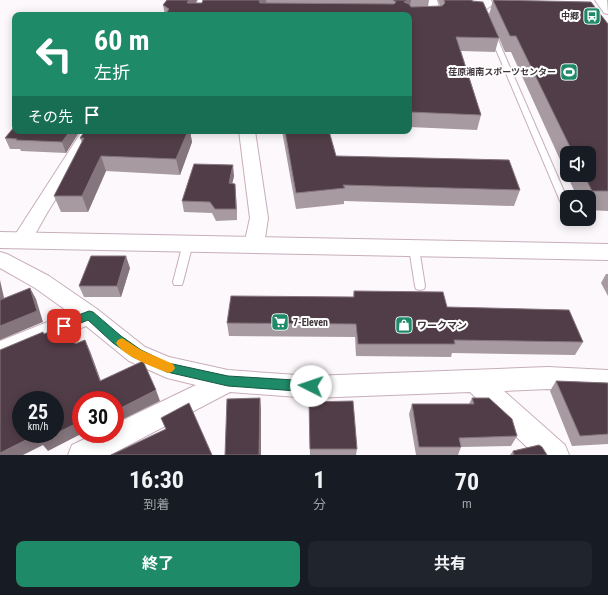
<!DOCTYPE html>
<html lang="ja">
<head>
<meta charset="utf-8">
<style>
  :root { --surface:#171b24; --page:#20242c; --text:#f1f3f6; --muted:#9ea1a6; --accent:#1f8a67 }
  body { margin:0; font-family:"Roboto Condensed","Noto Sans JP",sans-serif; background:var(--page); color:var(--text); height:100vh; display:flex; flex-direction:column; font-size:15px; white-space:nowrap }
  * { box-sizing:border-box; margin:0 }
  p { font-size:13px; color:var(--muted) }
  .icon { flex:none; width:22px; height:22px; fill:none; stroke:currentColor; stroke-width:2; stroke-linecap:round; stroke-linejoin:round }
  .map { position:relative; height:455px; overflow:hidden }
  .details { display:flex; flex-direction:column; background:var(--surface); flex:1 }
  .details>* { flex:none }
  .hud { position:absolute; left:12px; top:12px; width:400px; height:122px; border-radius:8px; box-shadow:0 2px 10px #0003; background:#1f8a67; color:#fff; overflow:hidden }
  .controls { position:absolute; left:560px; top:146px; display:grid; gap:8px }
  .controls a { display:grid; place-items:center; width:36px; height:36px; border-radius:8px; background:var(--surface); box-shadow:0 2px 10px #0003; font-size:20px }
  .speed { position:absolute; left:12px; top:391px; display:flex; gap:8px; font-size:20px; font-weight:700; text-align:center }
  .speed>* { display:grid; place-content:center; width:52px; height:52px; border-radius:50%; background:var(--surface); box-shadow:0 2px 10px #0003; line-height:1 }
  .speed small { font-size:10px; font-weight:400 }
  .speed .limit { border:6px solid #d22; background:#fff; color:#111 }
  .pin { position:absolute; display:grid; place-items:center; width:34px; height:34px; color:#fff; margin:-17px; border-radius:8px; box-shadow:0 2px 6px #0006 }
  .me { position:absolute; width:44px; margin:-22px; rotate:274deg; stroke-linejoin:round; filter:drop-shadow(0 0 3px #0008) }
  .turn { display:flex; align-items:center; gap:14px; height:84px; padding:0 16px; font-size:18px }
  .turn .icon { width:52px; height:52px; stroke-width:2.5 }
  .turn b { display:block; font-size:28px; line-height:34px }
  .then { display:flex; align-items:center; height:38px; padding:0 16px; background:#0003; gap:8px; font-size:15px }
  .eta { display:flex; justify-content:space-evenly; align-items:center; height:68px; text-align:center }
  .eta b { font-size:24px; font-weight:700; line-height:28px }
  .button { display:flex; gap:8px; margin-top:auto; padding:8px 16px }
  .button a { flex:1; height:46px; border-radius:8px; background:var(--accent); color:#fff; font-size:16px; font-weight:700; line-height:46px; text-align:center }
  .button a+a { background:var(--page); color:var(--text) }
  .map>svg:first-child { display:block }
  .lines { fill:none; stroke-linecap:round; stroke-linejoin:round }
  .service-casing { stroke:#c7aebb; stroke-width:2 }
  .minor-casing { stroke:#c7aebb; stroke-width:2 }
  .tertiary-casing { stroke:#c7aebb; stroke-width:2 }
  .service { fill:#fff; fill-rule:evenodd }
  .minor { fill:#fff; fill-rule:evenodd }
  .tertiary { fill:#fff; fill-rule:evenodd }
  .wall { fill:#a79aa1; fill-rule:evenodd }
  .shaded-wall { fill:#85757d }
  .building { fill:#513d47; stroke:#85757d }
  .route { fill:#1f8a67; stroke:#145a43 }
  .slow { fill:#f59e0b }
  .labels { text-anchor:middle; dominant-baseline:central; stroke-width:4; stroke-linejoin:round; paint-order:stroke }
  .far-poi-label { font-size:9px; font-weight:bold; fill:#3f353a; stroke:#fff; text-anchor:end }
  .poi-label { font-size:10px; font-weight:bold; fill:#3f353a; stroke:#fff; text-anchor:start }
</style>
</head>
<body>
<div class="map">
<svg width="608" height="455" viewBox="0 0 608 455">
  <rect width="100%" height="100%" fill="#fdf8fb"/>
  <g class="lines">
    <defs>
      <g id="service">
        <polygon points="492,0 498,0 500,5 487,14 490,21 485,22 481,14 494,5"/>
        <polygon points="492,31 495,33 567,198 567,211 563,208 489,33"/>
        <polygon points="188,240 193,243 183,282 182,285 174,285 173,282 183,243"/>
        <polygon points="414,245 417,246 419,248 425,286 424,289 420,290 416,289 415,286 409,248 411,246"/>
      </g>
      <g id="minor">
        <polygon points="198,0 208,0 202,15 190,15"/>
        <polygon points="427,0 437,0 441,16 439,18 409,19 409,15 404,15 409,13 429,13"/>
        <polygon points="82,131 98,131 47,213 29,245 22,247 15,245 12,240 15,235"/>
        <polygon points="239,131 255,131 268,218 264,245 261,250 254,252 247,250 244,245 250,218"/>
        <polygon points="0,252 7,254 49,276 97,309 145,347 169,357 228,370 311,376 548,367 608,370 608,392 548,389 504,391 565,445 569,455 535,455 470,392 311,398 230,392 110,455 68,455 72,445 95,434 115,434 115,424 196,385 167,378 129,361 86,326 0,362 0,341 70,313 35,288 0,268"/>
      </g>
      <g id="tertiary">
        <polygon points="595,0 607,0 608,14 604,13"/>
        <polygon points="0,232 608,244 608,260 0,248"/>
      </g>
    </defs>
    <use href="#service" class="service-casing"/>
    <use href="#minor" class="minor-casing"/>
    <use href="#tertiary" class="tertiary-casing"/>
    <use href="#service" class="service"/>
    <use href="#minor" class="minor"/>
    <use href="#tertiary" class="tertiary"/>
  </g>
  <g class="wall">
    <polygon points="167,0 197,0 196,3 202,3 203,0 429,0 428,7 440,6 438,0 472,0 499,38 495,52 461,51 481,115 477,130 409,127 409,15 165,15 163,5"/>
    <path d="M 493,0 L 608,24 L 608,211 L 589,210 L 589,197 L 577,197 L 511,52 L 505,52 L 489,15 ZM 567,153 L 589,153 L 589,175 L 567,175 Z"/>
    <polygon points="15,131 77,131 78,134 66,153 21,151 20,149 10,149 5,138"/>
    <polygon points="85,131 190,131 192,142 180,175 106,171 88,212 61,212 54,196 82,142 80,138"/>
    <polygon points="282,131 329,131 336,156 520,190 514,206 344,201 344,204 296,209"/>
    <polygon points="234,176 232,183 236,195 237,220 216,221 212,213 184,212 182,201"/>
    <polygon points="130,268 121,297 84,297 79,286"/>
    <polygon points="606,274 608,274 608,296 601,283"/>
    <polygon points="354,291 447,307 583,342 575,355 452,353 451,357 356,356 355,337 229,336 227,323 353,297"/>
    <polygon points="556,381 608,383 608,444 572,446 550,391"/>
    <polygon points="472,398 517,436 511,446 461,447 458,455 416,455 409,414 412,404 469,404"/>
    <polygon points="309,402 357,449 356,455 310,455"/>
    <polygon points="513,451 547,455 510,455"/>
  </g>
  <g class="shaded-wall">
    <polygon points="189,0 197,0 190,15 187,3"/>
    <polygon points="260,0 266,0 267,10 259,1"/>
    <polygon points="408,0 411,0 409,12 404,2"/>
    <polygon points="70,131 77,131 78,134 66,153 62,142"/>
    <polygon points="187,131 190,131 192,142 180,175 176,159"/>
    <polygon points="101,156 106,171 88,212 82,196"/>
    <polygon points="233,165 234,176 230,194 229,183"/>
    <polygon points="235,184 236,195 237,220 236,209"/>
    <polygon points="126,256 130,268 121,297 117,286"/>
    <polygon points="0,280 7,311 0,300"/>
    <polygon points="30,288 36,299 43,322 0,340 0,326"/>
    <polygon points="67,324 73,335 80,355 75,344"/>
    <polygon points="85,340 90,351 105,392 100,381"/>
    <polygon points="156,390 160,401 115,423 115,411"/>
    <polygon points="260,398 261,408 261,455 259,455"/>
    <polygon points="81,421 81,434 48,451 43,445 23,455 0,455 0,453 38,434"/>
  </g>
  <g class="building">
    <polygon points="167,0 189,0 187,3 202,3 203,0 260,0 259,1 260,3 394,4 396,2 393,0 408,0 404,2 409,4 411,7 442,6 445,3 444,0 472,0 472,1 483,2 499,38 456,37 481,115 409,112 409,15 284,15 250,14 250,15 165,15 169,9 163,5"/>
    <polygon points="493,0 591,2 608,24 608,191 592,191 584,175 589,175 589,153 573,153 516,36 510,36"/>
    <polygon points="15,126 15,131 70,131 62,142 16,140 17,139 5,138"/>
    <polygon points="85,131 188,131 176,159 101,156 82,196 54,196 84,138 80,138"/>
    <polygon points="285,131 329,131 336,156 509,160 520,190 343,185 345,188 296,193"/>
    <polygon points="194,164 233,165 229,183 235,184 236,209 215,209 210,202 182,201"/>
    <polygon points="91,256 126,256 117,286 79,286"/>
    <polygon points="30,288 37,311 0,326 0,298 0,300"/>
    <polygon points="354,291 443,292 447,307 569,310 583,342 454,340 455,344 358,344 356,324 227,323 231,296 354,297"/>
    <polygon points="67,324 75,344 85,340 100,381 143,361 156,390 115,411 115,400 81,400 81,421 55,434 55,400 21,400 21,434 55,434 40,441 38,434 0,453 0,350 43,332 44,334"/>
    <polygon points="556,381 608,383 608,434 580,436"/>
    <polygon points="260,398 259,455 225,455 227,399"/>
    <polygon points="472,398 489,398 512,419 517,436 459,438 461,447 419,447 412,404 474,404"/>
    <polygon points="353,401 357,449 310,449 309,402"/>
    <polygon points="189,403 212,455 111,455 166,429 161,418"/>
    <polygon points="539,445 542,447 547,455 514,455 513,451"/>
  </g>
  <polygon class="route" points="89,311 93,312 121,336 141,350 168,363 228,376 311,381 315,383 317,386 315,390 311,392 228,386 167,372 133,357 113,343 88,320 64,330 60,329 58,326 60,322"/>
  <path class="slow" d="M 122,338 L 141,350 L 173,364 L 175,368 L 173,371 L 169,373 C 155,368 123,356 116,343 L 118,340 Z"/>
  <defs>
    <symbol id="bus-square" viewBox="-11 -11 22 22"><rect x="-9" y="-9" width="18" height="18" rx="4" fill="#1f8a67" stroke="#fff"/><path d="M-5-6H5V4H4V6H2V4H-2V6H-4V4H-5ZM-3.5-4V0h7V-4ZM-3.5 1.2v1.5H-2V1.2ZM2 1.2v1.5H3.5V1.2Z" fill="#fff"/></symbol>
    <symbol id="stadium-square" viewBox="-11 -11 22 22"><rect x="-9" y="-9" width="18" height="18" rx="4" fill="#1f8a67" stroke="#fff"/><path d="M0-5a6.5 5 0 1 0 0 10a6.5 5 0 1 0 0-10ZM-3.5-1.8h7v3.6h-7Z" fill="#fff"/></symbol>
    <symbol id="supermarket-square" viewBox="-11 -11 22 22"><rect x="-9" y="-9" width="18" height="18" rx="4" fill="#1f8a67" stroke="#fff"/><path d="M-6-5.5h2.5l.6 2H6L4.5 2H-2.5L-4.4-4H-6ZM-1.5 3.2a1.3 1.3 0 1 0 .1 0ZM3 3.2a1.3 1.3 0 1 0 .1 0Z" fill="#fff"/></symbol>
    <symbol id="shop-square" viewBox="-11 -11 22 22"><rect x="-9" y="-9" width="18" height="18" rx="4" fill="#1f8a67" stroke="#fff"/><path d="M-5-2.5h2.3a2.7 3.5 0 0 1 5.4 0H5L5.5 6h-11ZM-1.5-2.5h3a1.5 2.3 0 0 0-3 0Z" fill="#fff"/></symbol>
  </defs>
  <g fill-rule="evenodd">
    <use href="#bus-square" x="582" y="6" width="20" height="20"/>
    <use href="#stadium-square" x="559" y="62" width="20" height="20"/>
    <use href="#supermarket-square" x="270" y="312" width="20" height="20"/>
    <use href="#shop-square" x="394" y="315" width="20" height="20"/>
  </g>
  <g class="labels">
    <g class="far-poi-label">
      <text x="579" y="16">中郷</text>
      <text x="556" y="72">荏原湘南スポーツセンター</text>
    </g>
    <g class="poi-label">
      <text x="293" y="322">7-Eleven</text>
      <text x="417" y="325">ワークマン</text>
    </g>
  </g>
</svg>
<div class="controls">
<a><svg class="icon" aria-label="sound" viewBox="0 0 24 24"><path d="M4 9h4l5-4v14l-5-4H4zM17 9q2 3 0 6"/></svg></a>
<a><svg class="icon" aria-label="search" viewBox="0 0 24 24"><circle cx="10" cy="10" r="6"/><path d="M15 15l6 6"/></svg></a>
</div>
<div class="speed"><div>25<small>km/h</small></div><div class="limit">30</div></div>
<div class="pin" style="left:64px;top:326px;background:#d93025"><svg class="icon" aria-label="arrive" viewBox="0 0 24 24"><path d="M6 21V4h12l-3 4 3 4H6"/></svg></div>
<svg class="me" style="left:311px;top:386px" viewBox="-20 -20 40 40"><circle r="19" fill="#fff"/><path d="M0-13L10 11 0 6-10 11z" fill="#1f8a67"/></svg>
<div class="hud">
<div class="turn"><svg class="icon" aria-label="left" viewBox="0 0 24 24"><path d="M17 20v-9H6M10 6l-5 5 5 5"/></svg><div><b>60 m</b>左折</div></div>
<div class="then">その先<svg class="icon" aria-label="arrive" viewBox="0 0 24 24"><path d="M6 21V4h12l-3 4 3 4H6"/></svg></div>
</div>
</div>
<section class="details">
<div class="eta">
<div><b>16:30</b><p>到着</p></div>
<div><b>1</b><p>分</p></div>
<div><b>70</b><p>m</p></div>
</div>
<div class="button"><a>終了</a><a>共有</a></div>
</section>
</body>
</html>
